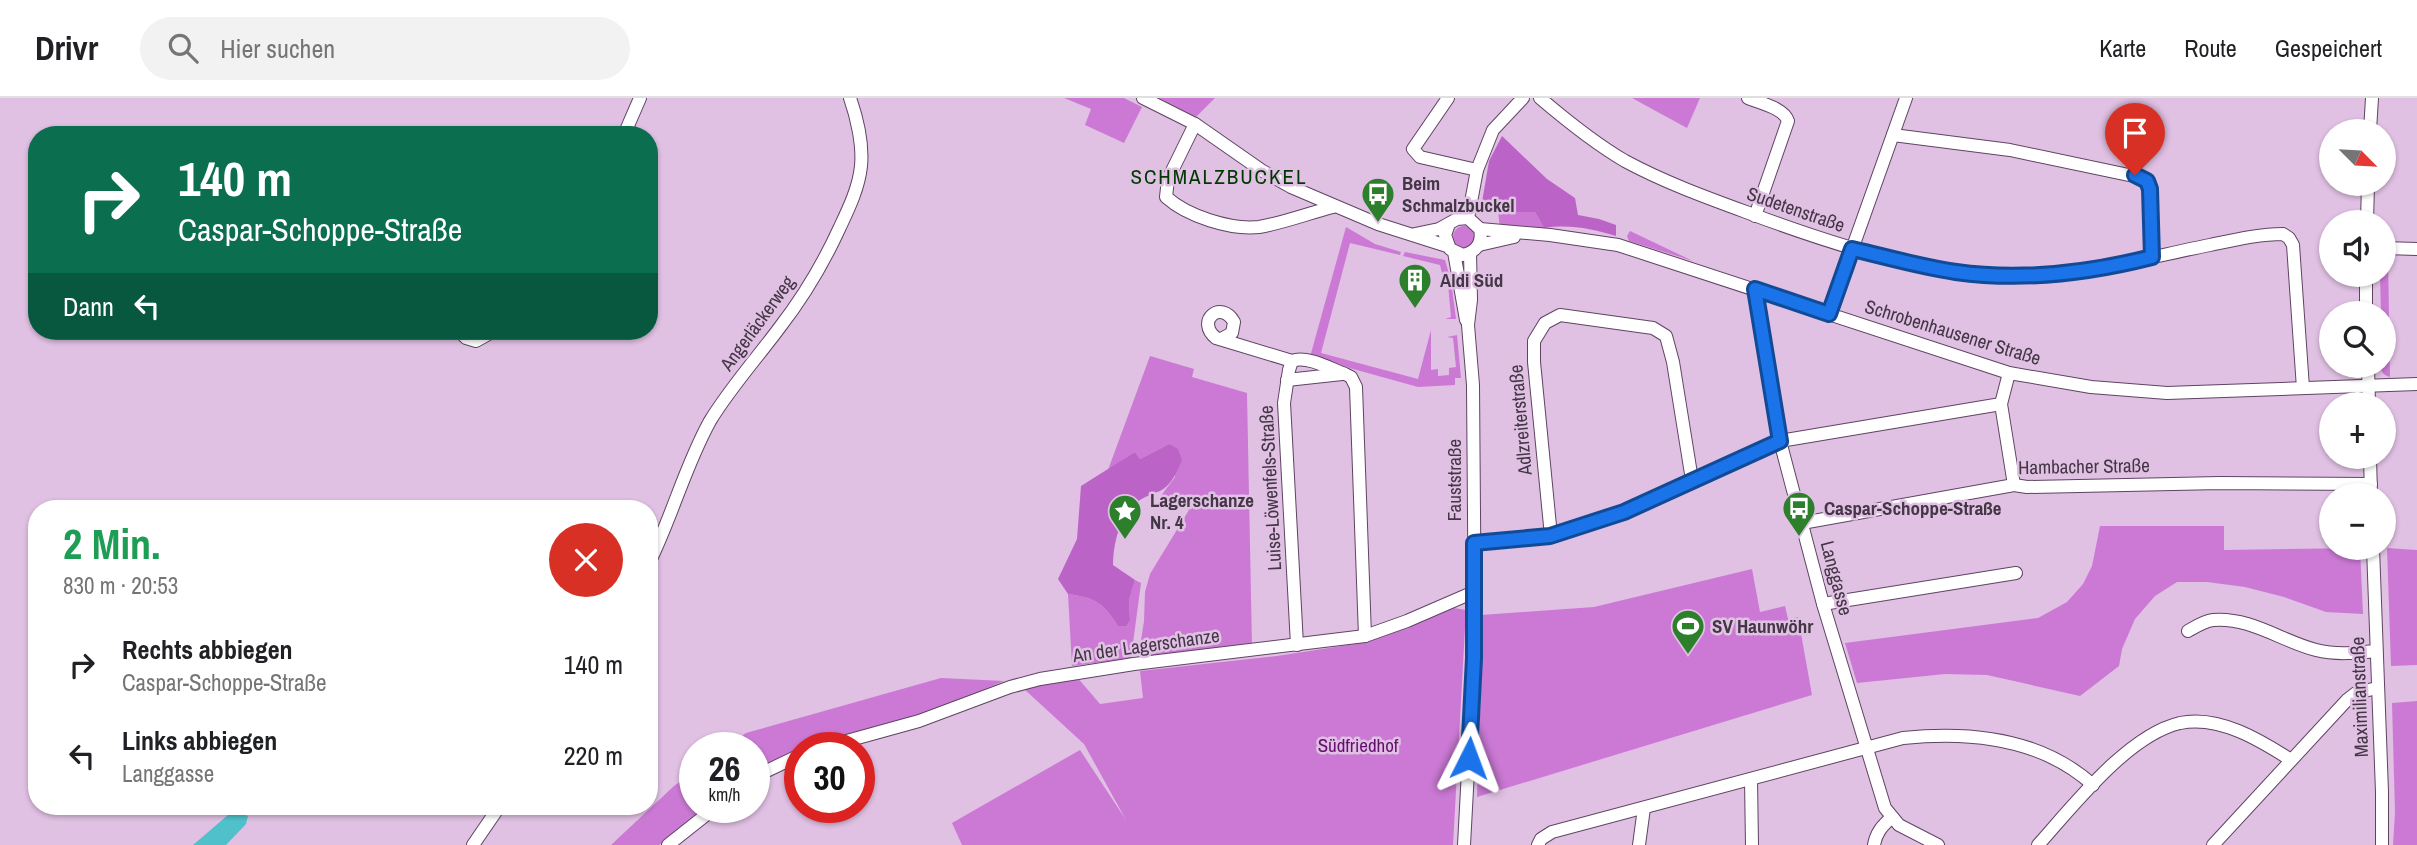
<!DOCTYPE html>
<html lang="de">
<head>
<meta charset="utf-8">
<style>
  :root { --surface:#fff; --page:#f2f2f2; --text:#202124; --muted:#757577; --line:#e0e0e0 }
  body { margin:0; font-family:"Archivo Narrow",sans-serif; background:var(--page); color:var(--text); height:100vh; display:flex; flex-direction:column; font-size:26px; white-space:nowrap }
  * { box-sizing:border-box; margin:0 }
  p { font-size:23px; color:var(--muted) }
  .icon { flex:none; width:38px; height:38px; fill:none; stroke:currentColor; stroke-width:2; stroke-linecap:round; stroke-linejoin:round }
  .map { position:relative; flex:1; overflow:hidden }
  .details { position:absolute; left:28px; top:402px; width:630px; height:315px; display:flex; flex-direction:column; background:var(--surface); border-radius:28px; box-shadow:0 2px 5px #0004 }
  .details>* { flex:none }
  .top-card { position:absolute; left:28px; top:28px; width:630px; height:214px; border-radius:28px; box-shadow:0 2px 5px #0004; background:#0b6e4f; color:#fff; overflow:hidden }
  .needle { width:46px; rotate:114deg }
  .controls { position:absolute; left:2319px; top:21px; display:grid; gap:14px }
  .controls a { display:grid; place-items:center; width:77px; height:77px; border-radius:50%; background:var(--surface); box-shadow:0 2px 5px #0004; font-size:35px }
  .speed { position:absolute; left:679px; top:634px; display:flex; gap:14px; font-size:35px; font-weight:700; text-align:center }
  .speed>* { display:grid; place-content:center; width:91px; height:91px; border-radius:50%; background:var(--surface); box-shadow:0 2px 5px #0004; line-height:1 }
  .speed small { font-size:18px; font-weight:400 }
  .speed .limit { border:10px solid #d22; background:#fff; color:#111 }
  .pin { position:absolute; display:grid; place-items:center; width:60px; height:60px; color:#fff; margin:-72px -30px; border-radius:50% 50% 50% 0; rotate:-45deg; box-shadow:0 0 7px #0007 }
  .pin .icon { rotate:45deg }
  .me { position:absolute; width:77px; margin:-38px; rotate:3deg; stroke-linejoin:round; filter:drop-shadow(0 0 5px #0008) }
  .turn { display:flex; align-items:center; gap:24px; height:147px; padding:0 35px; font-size:32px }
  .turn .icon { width:91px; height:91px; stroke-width:2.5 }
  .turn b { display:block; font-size:49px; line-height:60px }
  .then { display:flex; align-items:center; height:66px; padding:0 35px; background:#0003; gap:14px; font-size:26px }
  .round { display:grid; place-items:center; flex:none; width:74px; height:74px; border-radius:37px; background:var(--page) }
  .summary { display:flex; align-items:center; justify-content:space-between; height:119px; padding:0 35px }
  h1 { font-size:42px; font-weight:700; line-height:52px; color:#1e9e55 }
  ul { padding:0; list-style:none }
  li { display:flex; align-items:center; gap:21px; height:91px; padding:0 35px }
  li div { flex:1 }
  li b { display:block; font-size:26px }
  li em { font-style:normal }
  header { display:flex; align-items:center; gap:42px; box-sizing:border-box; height:98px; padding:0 35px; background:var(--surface); border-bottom:2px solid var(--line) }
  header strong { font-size:33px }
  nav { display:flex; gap:38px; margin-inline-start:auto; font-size:24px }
  .search { width:490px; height:63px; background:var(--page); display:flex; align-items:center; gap:18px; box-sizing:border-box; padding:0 24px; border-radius:38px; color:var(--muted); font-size:26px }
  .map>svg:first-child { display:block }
  .green { fill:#cb79d5 }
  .forest { fill:#bc63c7 }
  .water { fill:#50c1ca }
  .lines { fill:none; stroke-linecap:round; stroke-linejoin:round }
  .minor-casing { stroke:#5f4462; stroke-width:14 }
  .minor { stroke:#fff; stroke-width:12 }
  .route-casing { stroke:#114b97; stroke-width:18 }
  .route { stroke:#1a73e8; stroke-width:12 }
  .labels { text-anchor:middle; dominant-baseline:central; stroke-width:5; stroke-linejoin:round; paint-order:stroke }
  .poi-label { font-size:19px; font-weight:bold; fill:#433645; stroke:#e0c0e3; text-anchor:start }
  .street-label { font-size:19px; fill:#433645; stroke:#e0c0e3 }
  .park-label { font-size:19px; fill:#640f6e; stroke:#e0c0e3 }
  .neighbourhood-label { font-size:21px; letter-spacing:2px; fill:#003801; stroke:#e0c0e3 }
</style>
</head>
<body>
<header>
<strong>Drivr</strong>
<div class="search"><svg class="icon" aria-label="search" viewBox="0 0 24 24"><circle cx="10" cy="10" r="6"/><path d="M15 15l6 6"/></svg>Hier suchen</div>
<nav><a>Karte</a><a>Route</a><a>Gespeichert</a></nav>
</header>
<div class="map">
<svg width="2417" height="747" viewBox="0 0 2417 747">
  <rect width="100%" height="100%" fill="#e0c0e3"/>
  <g class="green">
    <polygon points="1064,0 1124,0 1142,9 1124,45 1085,27 1091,11"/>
    <polygon points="1155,0 1215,0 1194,21"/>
    <polygon points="1632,0 1700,0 1687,30"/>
    <polygon points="1498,114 1535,114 1544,130 1500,130"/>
    <circle cx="1464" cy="139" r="11"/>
    <polygon points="1346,129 1375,146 1401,154 1400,157 1350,145 1321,255 1418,281 1431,232 1431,272 1438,271 1438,278 1449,277 1449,270 1456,269 1453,240 1447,239 1457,237 1461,280 1455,280 1455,287 1418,289 1310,259"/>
    <polygon points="1630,133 1693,163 1629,143 1627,138"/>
    <polygon points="1405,154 1445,162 1451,183 1456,221 1445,221 1451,219 1447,175 1442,175 1440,167 1403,158"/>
    <path d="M 2384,158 L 2388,158 L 2390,279 C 2383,277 2381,274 2381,268 L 2384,268 L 2384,215 L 2381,215 L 2380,177 L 2384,177 Z"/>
    <polygon points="1150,258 1194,271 1192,279 1247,295 1252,548 1142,560 1139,555 1144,523 1145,494 1150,476 1189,412 1160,399 1175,379 1169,346 1140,361 1135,354 1108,372"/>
    <polygon points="2100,428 2224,428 2224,452 2360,450 2363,516 2326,514 2284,499 2245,489 2207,484 2177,484 2155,498 2135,521 2122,551 2119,568 2080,598 1987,577 1945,576 1857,585 1845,545 2038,520 2067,504 2083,486 2092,468"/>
    <polygon points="2387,450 2417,452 2417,567 2391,568"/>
    <polygon points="1752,471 1760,514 1785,508 1788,521 1798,519 1812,597 1477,699 1482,562 1481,517 1594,509"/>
    <path d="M 1135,482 L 1141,485 L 1131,560 L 1072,568 L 1068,496 C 1095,500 1103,504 1118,528 L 1130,522 L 1129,502 Z"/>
    <polygon points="1454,510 1466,512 1453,747 962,747 952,725 1080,652 1126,722 1084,646 1023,590 1076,578 1100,606 1143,600 1140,573 1277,558 1361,545"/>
    <path d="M 941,580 L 1004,583 C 941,612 876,631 810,649 L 800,649 L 800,652 L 754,671 L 754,649 L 727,649 L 746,635 Z"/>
    <polygon points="2417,603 2417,747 2393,747 2395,714 2392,605"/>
    <polygon points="695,673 695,709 706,709 659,747 611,747 674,688"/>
  </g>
  <g class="forest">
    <path d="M 1502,38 L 1547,81 L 1575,100 L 1578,117 L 1599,121 L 1616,127 L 1616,138 C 1592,131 1570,126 1544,130 L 1535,114 L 1489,114 L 1481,110 L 1489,63 Z"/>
    <path d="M 1169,346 L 1178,351 L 1182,362 C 1177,373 1172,387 1160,393 C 1153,396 1146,398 1140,402 C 1120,416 1113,445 1113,467 L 1135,482 L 1129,502 L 1130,522 L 1126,528 L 1118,528 C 1103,504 1095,500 1068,496 L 1058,481 L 1077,441 L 1081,388 L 1135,354 L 1140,361 Z"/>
  </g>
  <polygon class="water" points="236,714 248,718 246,726 226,747 193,747 228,717"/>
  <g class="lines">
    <defs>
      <g id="minor">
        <polyline points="1143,0 1195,26 1261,72 1291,89 1378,126 1447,148"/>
        <polyline points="1448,0 1413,51 1420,59 1477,72"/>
        <path d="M 1540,0 C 1567,23 1594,45 1625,63 C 1664,84 1705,99 1746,114 C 1850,153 1958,188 2070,174 C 2117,169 2164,156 2210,147 C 2234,142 2259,136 2283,136 L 2289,140 L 2293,147 L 2303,290"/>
        <path d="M 1748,0 C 1760,5 1784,10 1788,23 L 1755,118"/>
        <path d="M 1195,26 L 1168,81 L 1166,99 C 1187,118 1230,132 1259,129 C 1283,125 1309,115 1333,109"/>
        <polyline points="2370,33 2372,0"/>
        <polyline points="624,37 640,0"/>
        <polyline points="1893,37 2010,52 2143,80 2150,91 2153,159"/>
        <polyline points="1468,120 1477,72 1493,32 1523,0"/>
        <polyline points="2367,124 2368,86"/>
        <polyline points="1480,131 1550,137 1618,147 2009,275 2091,289 2167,295 2417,286"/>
        <path d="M 1415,136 L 1439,131 L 1457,121 L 1468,120 L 1480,131 C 1483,145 1476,154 1463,157 L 1450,151 L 1445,137 L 1449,126"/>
        <polyline points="1479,147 1514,139"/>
        <polyline points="2384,150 2417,151"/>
        <polyline points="1454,154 1466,222"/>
        <polyline points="1755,191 1780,343 1823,506 1885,710 1899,727 1938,747"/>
        <polyline points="2366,215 2366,177"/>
        <polyline points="1829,216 1906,0"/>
        <polyline points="459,233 466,240 476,243 494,233"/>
        <path d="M 1223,240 L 1232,235 L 1234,224 C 1221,201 1195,223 1216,240 L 1292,263 L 1289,272 L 1284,305 L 1297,547"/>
        <path d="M 1292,263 C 1307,257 1331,271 1345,276 L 1351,279 L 1356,289 L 1365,538"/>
        <polyline points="2368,268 2369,306"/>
        <polyline points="2009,275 2001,306 2014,387"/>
        <polyline points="1287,282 1342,276"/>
        <polyline points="2370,359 2371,397"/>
        <polyline points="1802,425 2014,387 2027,389 2220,385 2371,386"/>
        <polyline points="1551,438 1534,264 1534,243 1545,225 1560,217 1653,230 1666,238 1673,264 1692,382"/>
        <polyline points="1474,445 1551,438 1624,414 1780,343 2001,306"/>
        <polyline points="2373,450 2382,694 2382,747"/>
        <path d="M 649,465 C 672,419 685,368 710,323 C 730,290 757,260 780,229 C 804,198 824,164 840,129 C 849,110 859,89 861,68 C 863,47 857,20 850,0"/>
        <polyline points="1823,506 2016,475"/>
        <path d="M 2188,533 C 2195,529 2204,523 2213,522 C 2251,519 2281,543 2316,552 C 2336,557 2356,555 2376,553"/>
        <polyline points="825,649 919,623 1010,589 1040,581 1134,566 1365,538 1407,523 1474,494"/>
        <polyline points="754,679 800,657"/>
        <polyline points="1751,681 1752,747"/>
        <polyline points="473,747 499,709"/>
        <polyline points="668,747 716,709"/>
        <polyline points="1464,747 1475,543 1473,287 1468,227 1471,202 1470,155"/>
        <path d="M 1538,747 L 1541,741 L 1552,734 L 1903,640 C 1969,633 2041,640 2093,687"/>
        <polyline points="1639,747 1644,710"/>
        <path d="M 1874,747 C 1876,735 1882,728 1891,720"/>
        <path d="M 2038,747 C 2073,708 2128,637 2180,625 C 2219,617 2260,642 2291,662"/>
        <polyline points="2213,747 2347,602 2356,595 2377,590"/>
      </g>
    </defs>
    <use href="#minor" class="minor-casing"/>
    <use href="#minor" class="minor"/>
  </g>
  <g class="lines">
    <defs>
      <path id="route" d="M 1469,660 L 1474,560 L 1474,445 L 1550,438 L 1624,414 L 1780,343 L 1755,191 L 1829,216 L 1852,151 C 1887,159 1921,169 1956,174 C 2021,183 2089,175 2152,159 L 2150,91 L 2147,83 L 2135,77"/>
    </defs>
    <use href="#route" class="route-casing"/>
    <use href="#route" class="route"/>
  </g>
  <defs>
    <symbol id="bus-pin" viewBox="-11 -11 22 30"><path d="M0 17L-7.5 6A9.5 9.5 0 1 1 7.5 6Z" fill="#2c7f2b" stroke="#e0c0e3"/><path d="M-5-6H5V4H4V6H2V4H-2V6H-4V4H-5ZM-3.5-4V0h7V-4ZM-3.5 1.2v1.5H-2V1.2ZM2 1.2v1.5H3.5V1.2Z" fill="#fff"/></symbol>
    <symbol id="building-pin" viewBox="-11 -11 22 30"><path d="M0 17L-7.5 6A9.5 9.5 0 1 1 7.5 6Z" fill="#2c7f2b" stroke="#e0c0e3"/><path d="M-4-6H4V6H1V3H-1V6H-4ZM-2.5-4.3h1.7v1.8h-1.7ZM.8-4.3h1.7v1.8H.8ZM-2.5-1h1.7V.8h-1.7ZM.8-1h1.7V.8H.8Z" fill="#fff"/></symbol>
    <symbol id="sight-pin" viewBox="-11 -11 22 30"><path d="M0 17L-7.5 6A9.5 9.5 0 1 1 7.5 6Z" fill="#2c7f2b" stroke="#e0c0e3"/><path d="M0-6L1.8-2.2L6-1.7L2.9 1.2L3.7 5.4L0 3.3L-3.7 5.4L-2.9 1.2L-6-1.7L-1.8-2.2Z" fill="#fff"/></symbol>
    <symbol id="stadium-pin" viewBox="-11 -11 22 30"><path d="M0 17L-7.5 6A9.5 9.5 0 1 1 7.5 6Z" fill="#2c7f2b" stroke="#e0c0e3"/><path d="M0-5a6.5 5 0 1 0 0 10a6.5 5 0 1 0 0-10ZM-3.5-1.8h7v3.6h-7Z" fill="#fff"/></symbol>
  </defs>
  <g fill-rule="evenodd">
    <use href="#bus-pin" x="1359" y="77" width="38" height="52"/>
    <use href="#building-pin" x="1396" y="163" width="38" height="52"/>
    <use href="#bus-pin" x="1780" y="391" width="38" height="52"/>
    <use href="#sight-pin" x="1106" y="394" width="38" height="52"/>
    <use href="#stadium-pin" x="1669" y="509" width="38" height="52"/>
  </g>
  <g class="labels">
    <g class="poi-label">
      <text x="1402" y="85">Beim<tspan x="1402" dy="22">Schmalzbuckel</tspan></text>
      <text x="1440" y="182">Aldi Süd</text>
      <text x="1150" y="402">Lagerschanze<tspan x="1150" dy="22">Nr. 4</tspan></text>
      <text x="1824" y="410">Caspar-Schoppe-Straße</text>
      <text x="1712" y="528">SV Haunwöhr</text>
    </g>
    <g class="street-label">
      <text transform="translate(1796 111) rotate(19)">Sudetenstraße</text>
      <text transform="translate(757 225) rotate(-54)">Angerläckerweg</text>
      <text transform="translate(1953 234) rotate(17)">Schrobenhausener Straße</text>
      <text transform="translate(1520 322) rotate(-95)">Adlzreiterstraße</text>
      <text transform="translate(2084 368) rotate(-1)">Hambacher Straße</text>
      <text transform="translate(1454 382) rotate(-90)">Fauststraße</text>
      <text transform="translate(1270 390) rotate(-93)">Luise-Löwenfels-Straße</text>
      <text transform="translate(1837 480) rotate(75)">Langgasse</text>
      <text transform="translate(1146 547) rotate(-8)">An der Lagerschanze</text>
      <text transform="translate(2359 599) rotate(-92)">Maximilianstraße</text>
    </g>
    <g class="park-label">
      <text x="1358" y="647">Südfriedhof</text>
    </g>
    <g class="neighbourhood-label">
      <text x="1219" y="78">SCHMALZBUCKEL</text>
    </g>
  </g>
</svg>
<div class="controls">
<a><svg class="needle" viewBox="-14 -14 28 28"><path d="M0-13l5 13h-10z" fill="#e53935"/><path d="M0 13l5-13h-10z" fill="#757577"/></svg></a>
<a><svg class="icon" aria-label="sound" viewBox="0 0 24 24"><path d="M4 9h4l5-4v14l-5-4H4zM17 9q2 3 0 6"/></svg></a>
<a><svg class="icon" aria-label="search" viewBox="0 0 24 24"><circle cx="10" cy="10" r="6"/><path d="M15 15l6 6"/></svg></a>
<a>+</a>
<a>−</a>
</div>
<div class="speed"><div>26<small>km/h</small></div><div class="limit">30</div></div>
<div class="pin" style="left:2135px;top:77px;background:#d93025"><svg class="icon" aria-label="arrive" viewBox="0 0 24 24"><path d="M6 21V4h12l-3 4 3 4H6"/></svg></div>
<svg class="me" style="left:1469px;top:660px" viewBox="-20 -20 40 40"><path d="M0-17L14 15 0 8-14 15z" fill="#1a73e8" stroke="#fff" stroke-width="4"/></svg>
<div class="top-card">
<div class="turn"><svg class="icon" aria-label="right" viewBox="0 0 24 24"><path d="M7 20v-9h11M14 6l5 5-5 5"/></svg><div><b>140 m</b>Caspar-Schoppe-Straße</div></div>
<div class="then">Dann<svg class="icon" aria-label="left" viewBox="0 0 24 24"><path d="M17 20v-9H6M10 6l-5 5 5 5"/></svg></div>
</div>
<section class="details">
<div class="summary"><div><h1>2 Min.</h1><p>830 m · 20:53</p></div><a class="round" style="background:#d93025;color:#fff"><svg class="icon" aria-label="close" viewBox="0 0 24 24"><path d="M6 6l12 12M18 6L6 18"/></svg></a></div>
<ul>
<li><svg class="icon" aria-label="right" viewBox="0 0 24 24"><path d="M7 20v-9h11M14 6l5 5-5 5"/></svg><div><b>Rechts abbiegen</b><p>Caspar-Schoppe-Straße</p></div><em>140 m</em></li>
<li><svg class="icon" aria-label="left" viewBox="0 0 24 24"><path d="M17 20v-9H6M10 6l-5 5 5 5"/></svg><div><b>Links abbiegen</b><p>Langgasse</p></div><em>220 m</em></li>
</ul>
</section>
</div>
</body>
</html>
